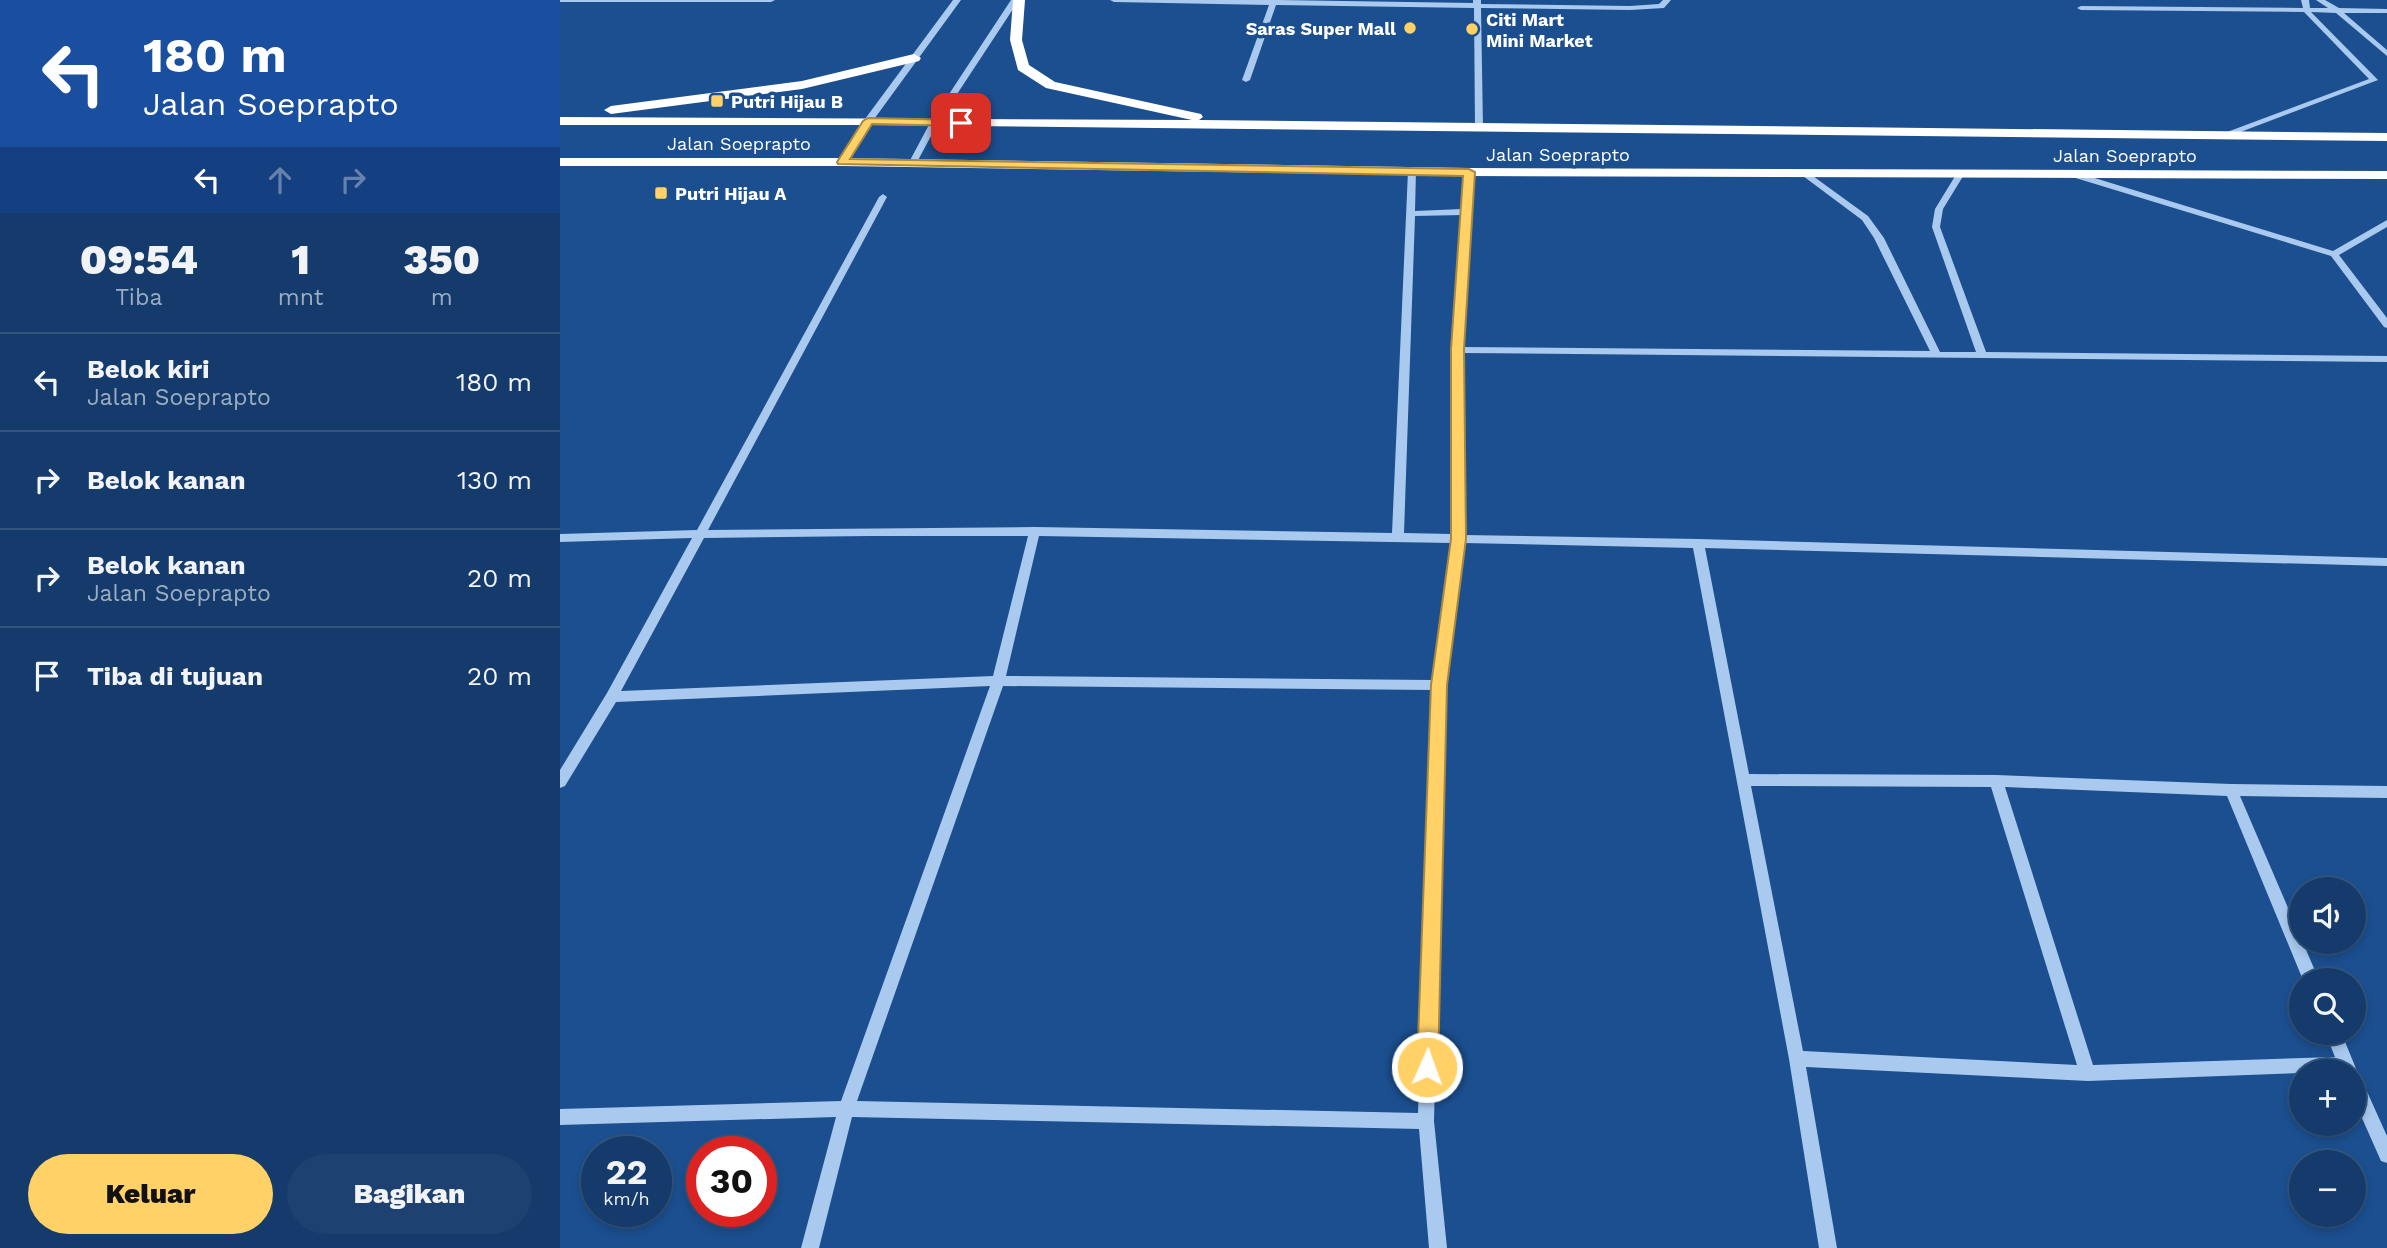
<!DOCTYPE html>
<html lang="id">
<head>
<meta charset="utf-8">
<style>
  :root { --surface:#143b6b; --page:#1d4271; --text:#f1f3f6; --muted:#9dadc1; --line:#33557e; --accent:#ffd166 }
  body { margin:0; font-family:"Work Sans",sans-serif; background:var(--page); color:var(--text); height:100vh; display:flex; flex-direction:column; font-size:26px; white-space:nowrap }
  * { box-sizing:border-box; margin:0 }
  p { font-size:23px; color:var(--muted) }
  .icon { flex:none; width:38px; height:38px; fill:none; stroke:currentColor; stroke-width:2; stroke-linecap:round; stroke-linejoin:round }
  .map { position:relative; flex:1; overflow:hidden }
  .panel { display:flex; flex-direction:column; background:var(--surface); width:560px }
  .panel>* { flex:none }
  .banner { background:#1a4fa0; color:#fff; overflow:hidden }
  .buttons { position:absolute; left:1729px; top:877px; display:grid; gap:14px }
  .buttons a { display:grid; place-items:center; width:77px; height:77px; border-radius:50%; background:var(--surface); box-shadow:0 4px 10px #0003,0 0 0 2px var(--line); font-size:35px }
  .speed { position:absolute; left:21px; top:1136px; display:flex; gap:14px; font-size:35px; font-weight:700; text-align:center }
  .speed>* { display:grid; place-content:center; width:91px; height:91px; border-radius:50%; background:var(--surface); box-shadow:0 4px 10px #0003,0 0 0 2px var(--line); line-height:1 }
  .speed small { font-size:18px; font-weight:400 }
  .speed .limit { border:10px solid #d22; background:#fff; color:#111 }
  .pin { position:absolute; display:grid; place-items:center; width:60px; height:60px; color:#fff; margin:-30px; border-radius:14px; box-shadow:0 4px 10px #0006 }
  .me { position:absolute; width:77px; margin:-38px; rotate:2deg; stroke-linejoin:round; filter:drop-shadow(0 0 5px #0008) }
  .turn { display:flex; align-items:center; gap:24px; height:147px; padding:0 28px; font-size:32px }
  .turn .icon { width:91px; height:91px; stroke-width:2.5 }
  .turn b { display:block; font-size:49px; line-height:60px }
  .lanes { display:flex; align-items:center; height:66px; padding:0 28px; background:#0003; justify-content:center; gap:35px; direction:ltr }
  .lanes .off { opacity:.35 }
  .eta { display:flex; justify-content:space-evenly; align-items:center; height:119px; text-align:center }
  .eta b { font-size:42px; font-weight:800; line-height:49px }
  .cta { display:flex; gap:14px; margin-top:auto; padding:14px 28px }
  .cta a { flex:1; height:80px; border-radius:42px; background:var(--accent); color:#111; font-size:28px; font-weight:800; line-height:80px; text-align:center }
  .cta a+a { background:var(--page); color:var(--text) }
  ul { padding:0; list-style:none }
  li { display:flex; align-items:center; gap:21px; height:98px; padding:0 28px; border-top:2px solid var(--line) }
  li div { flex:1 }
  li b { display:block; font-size:26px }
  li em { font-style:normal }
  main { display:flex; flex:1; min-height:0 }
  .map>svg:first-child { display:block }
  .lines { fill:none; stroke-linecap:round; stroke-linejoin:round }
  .minor { fill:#a9c9ee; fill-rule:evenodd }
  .highway { fill:#fff; fill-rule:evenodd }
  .route { fill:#ffd166; stroke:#a68842; stroke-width:2 }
  .poi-dot { fill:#ffd166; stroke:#1b4f8f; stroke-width:2.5 }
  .labels { text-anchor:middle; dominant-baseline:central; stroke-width:7; stroke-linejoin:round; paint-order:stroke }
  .far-poi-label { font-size:18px; font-weight:bold; fill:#fff; stroke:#1b4f8f; text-anchor:start }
  .far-street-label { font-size:18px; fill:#fff; stroke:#1b4f8f }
</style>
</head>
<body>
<main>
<section class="panel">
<div class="banner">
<div class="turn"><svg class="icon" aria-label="left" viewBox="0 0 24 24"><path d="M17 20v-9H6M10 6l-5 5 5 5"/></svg><div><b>180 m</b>Jalan Soeprapto</div></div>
<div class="lanes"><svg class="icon" aria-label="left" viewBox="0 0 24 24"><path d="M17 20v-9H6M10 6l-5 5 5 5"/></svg><svg class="icon off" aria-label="ahead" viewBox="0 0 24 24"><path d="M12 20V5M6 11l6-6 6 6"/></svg><svg class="icon off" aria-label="right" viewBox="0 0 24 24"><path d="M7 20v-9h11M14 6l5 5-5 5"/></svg></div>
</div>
<div class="eta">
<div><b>09:54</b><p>Tiba</p></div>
<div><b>1</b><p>mnt</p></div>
<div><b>350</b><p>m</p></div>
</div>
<ul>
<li><svg class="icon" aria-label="left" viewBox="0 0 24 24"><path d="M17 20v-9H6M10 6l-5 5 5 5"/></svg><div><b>Belok kiri</b><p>Jalan Soeprapto</p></div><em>180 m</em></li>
<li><svg class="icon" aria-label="right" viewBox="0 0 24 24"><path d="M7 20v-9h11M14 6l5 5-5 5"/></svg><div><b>Belok kanan</b></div><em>130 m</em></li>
<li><svg class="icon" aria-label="right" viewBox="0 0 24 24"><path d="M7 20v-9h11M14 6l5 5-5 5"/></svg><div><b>Belok kanan</b><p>Jalan Soeprapto</p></div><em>20 m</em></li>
<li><svg class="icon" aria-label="arrive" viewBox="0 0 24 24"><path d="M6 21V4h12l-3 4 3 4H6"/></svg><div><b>Tiba di tujuan</b></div><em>20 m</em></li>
</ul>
<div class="cta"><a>Keluar</a><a>Bagikan</a></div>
</section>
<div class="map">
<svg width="1827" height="1248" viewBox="0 0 1827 1248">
  <rect width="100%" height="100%" fill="#1b4f8f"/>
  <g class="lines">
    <g class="minor">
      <polygon points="0,0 215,0 211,2 0,2"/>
      <polygon points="393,0 401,0 312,122 285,164 279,164 278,162 305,119"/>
      <polygon points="451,0 459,0 378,123 356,164 349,166 348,164 370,123"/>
      <polygon points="550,0 718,0 913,3 913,0 921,0 921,4 1070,6 1099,4 1103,0 1111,0 1104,8 1070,10 921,8 923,128 919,130 915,128 914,8 716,5 690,80 686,82 682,80 709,5 554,2"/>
      <polygon points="1741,0 1749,0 1750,8 1768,8 1756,0 1765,0 1779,8 1827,9 1827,13 1784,13 1827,50 1827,56 1776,13 1751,12 1818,80 1662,139 1658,137 1659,135 1809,79 1744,12 1521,10 1517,8 1521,6 1743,8"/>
      <path d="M 852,168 L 856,171 L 855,211 L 902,209 L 905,172 L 909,169 L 913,172 L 902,347 L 1370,351 L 1314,238 L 1302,220 L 1243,176 L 1243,172 L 1246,171 L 1308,216 L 1324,238 L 1380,352 L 1416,352 L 1372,227 L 1375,209 L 1397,173 L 1401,170 L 1405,173 L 1383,209 L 1380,227 L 1426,352 L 1827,356 L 1827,362 L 902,353 L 904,535 L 1138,539 L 1827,558 L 1827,566 L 1145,548 L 1189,774 L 1436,775 L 1671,784 L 1827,786 L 1827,798 L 1680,796 L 1759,980 L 1743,980 L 1667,796 L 1445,787 L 1533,1065 L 1775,1057 L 1765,1032 L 1781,1032 L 1797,1071 L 1795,1075 L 1800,1076 L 1827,1136 L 1827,1163 L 1821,1161 L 1794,1100 L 1794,1071 L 1741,1071 L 1741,1073 L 1528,1081 L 1246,1067 L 1277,1248 L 1259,1248 L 1229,1059 L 1133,548 L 903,543 L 885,685 L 874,1121 L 887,1248 L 869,1248 L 859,1129 L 292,1117 L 259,1248 L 241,1248 L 276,1117 L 0,1125 L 0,1109 L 281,1101 L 430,686 L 56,702 L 5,786 L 0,788 L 0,770 L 47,693 L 132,538 L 0,542 L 0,534 L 137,530 L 319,197 L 323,194 L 327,197 L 148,530 L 475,527 L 832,533 L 848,171 ZM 902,215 L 892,350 L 892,534 L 844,533 L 855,216 ZM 310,536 L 468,536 L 433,676 L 61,691 L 144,538 ZM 479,536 L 892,543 L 873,680 L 446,676 ZM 443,686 L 872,690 L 858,1113 L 297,1101 ZM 1191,786 L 1431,787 L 1517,1065 L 1243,1051 Z"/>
      <polygon points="1509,172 1515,172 1773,251 1827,220 1827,227 1779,255 1827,318 1827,328 1824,327 1771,256 1509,176"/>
    </g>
    <g class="highway">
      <polygon points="453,0 465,0 462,40 469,65 495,82 641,114 643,117 639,120 1827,133 1827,141 308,125 0,125 0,117 632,120 486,88 458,70 450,40"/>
      <polygon points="354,54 361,58 359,61 242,89 51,114 44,110 51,106 242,81"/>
      <polygon points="0,158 282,158 909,168 1827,171 1827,179 909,176 282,166 0,166"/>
    </g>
  </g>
  <polygon class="route" points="308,118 401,120 406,123 401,126 312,124 290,159 909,169 915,172 904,349 906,539 887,685 878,1067 875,1074 867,1077 860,1074 857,1067 871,685 891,539 891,349 903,176 278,164 277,162 303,121"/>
  <g class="poi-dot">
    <circle cx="850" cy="28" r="7"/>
    <circle cx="912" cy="29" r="7"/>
    <rect x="150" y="94" width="14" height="14" rx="3.5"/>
    <rect x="94" y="186" width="14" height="14" rx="3.5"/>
  </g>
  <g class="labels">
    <g class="far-poi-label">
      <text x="926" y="19">Citi Mart<tspan x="926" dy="21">Mini Market</tspan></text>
      <text x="836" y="28" text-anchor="end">Saras Super Mall</text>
      <text x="171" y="101">Putri Hijau B</text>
      <text x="115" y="193">Putri Hijau A</text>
    </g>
    <g class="far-street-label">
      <text x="179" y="143">Jalan Soeprapto</text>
      <text x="998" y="154">Jalan Soeprapto</text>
      <text x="1565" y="155">Jalan Soeprapto</text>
    </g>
  </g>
</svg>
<div class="buttons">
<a><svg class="icon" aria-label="sound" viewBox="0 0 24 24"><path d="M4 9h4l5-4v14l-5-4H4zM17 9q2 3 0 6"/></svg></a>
<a><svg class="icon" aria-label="search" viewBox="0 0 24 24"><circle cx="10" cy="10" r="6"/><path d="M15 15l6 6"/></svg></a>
<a>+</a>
<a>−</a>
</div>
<div class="speed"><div>22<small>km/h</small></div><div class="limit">30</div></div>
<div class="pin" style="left:401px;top:123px;background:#d93025"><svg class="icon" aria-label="arrive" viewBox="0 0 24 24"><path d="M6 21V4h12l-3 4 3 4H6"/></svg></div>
<svg class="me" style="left:867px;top:1067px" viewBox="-20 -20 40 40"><circle r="17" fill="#ffd166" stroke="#fff" stroke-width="3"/><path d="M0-11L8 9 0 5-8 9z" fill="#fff"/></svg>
</div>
</main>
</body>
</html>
